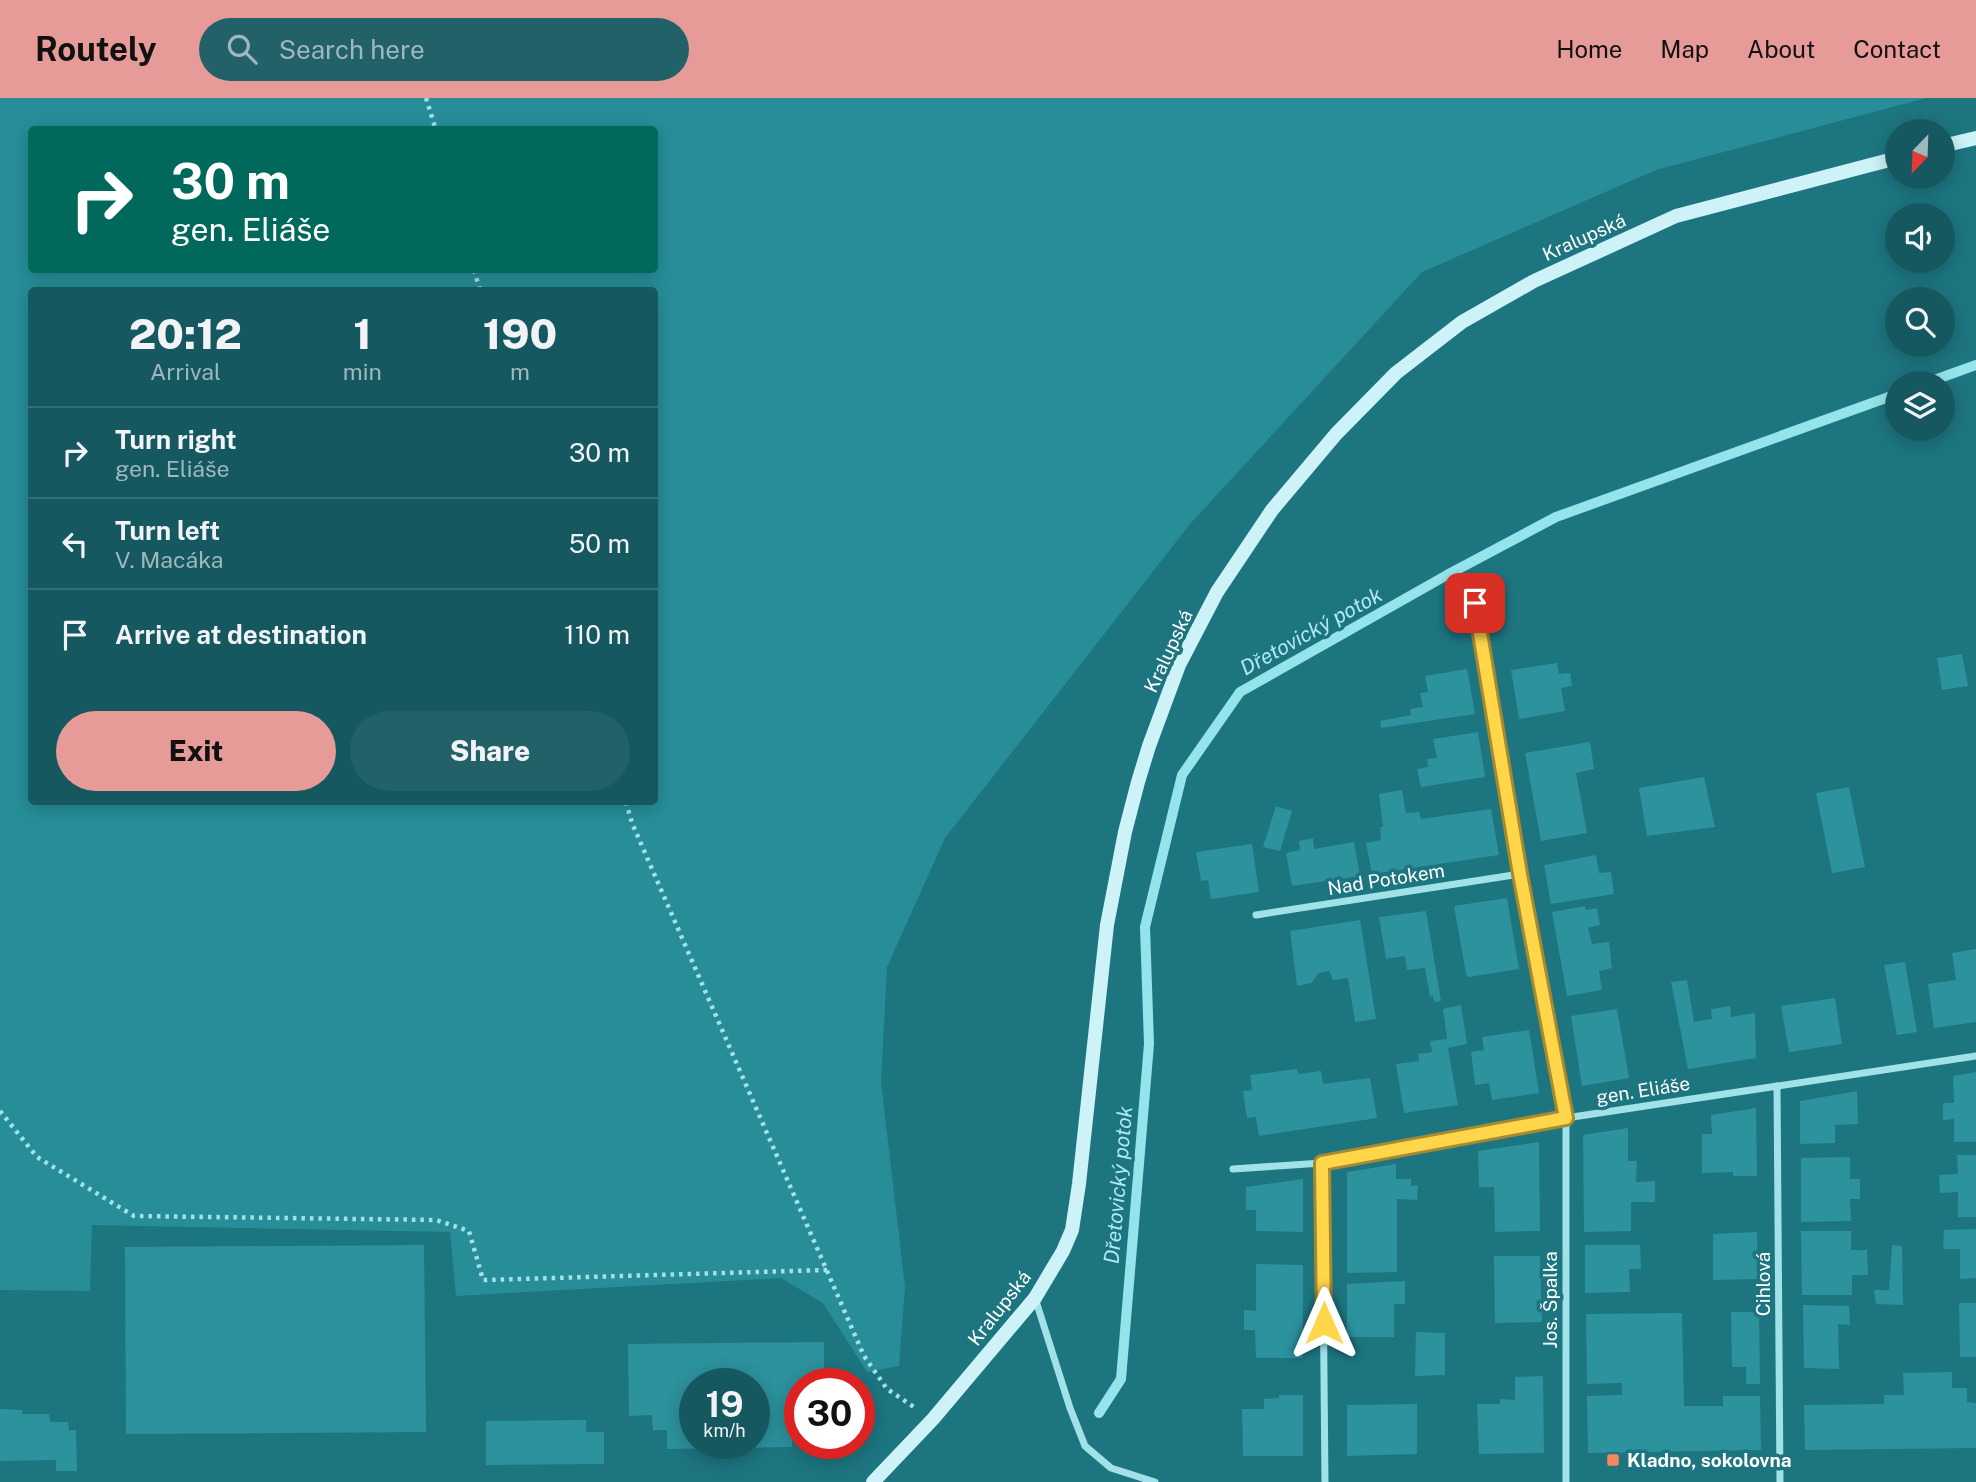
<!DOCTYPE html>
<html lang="en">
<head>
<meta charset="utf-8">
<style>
  :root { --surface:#165860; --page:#236169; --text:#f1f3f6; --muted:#9eb8bd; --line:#356e75; --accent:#e69b98 }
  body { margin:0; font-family:"Public Sans",sans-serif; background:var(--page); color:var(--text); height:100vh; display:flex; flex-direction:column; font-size:26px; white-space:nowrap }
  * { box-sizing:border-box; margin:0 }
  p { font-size:23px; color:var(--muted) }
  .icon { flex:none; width:38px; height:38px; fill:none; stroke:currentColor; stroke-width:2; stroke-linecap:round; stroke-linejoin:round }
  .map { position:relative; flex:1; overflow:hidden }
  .side { position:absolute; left:28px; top:189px; width:630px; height:518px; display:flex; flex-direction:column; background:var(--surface); border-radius:7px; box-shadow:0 4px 18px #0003 }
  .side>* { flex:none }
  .guide { position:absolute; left:28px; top:28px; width:630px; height:147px; border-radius:7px; box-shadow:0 4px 18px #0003; background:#00695c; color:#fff; overflow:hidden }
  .needle { width:46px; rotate:203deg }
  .fabs { position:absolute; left:1885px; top:21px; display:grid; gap:14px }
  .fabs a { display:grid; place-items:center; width:70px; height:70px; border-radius:50%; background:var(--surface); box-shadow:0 4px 18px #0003; font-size:35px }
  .speed { position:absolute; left:679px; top:1270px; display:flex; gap:14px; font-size:35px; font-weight:700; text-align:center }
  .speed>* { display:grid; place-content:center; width:91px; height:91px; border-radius:50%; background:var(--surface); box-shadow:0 4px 18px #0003; line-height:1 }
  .speed small { font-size:18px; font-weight:400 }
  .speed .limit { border:10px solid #d22; background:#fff; color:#111 }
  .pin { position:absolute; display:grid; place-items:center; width:60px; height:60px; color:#fff; margin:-30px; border-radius:14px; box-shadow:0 4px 10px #0006 }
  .me { position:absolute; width:77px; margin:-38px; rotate:0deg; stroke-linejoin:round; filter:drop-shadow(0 0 5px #0008) }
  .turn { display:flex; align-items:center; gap:24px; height:147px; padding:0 28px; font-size:32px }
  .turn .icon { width:91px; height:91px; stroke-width:2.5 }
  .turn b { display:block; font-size:49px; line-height:60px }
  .eta { display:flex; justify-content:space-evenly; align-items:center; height:119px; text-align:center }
  .eta b { font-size:42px; font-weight:800; line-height:49px }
  .primary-button { display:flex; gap:14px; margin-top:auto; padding:14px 28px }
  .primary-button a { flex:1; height:80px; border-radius:42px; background:var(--accent); color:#111; font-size:28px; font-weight:800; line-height:80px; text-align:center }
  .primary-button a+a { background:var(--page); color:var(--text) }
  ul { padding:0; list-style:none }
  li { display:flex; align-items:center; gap:21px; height:91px; padding:0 28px; border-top:2px solid var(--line) }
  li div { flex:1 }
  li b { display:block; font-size:26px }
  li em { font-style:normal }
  header { display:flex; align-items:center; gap:42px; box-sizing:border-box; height:98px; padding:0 35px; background:var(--accent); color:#111 }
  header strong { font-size:33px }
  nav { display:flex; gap:38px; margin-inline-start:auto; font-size:24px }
  .search { width:490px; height:63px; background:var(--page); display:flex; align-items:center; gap:18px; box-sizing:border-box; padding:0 24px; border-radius:38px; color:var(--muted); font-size:26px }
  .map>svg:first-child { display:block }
  .green { fill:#278e99; fill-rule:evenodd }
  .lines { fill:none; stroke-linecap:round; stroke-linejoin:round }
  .stream { stroke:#95e4eb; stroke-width:10 }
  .building { fill:#2c929e; fill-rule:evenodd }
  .path { stroke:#a1e2e9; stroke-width:4.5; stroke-dasharray:3.5 5; stroke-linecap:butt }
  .street { stroke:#a1e2e9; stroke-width:7 }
  .secondary { stroke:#cdf2f7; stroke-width:14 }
  .route-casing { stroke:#a68a30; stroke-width:18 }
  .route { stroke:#ffd54a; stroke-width:12 }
  .poi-dot { fill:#f88760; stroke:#1d7580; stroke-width:2.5 }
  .labels { text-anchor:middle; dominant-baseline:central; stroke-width:7; stroke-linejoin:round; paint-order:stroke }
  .street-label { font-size:19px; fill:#fff; stroke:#1d7580 }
  .poi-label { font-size:19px; font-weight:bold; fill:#fff; stroke:#1d7580; text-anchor:start }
  .water-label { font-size:21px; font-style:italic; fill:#adeaf1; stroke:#1d7580 }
</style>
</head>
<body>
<header>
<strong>Routely</strong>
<div class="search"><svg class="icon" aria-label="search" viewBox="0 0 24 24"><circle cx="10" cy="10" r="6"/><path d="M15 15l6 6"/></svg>Search here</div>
<nav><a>Home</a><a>Map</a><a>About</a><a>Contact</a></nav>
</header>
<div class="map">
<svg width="1976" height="1384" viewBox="0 0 1976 1384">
  <rect width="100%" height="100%" fill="#1d7580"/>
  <path class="green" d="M 0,0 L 1926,0 L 1656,72 L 1422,174 L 1190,426 L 945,740 L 887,869 L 881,984 L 905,1189 L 899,1268 L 867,1274 L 823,1205 L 781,1180 L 456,1198 L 450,1134 L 92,1127 L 90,1193 L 0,1192 ZM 32,32 L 654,32 L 654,172 L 32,172 ZM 32,192 L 654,192 L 654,704 L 32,704 Z"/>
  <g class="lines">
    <g class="stream">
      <polyline points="1926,285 1976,267"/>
      <polyline points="1099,1315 1121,1281 1149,946 1145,829 1182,677 1240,594 1447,477 1556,419 1897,296"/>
    </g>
  </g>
  <g class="building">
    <polygon points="1962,556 1968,588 1942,592 1937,560"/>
    <polygon points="1557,565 1559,576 1570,575 1572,588 1561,590 1565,613 1519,621 1511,572"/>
    <polygon points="1467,571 1475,616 1381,630 1380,623 1411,617 1410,611 1423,609 1420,595 1428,594 1425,578"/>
    <polygon points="1478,634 1485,679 1421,689 1417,671 1428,669 1427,661 1437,660 1433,641"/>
    <polygon points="1590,644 1594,671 1576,675 1587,735 1541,743 1525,655"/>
    <polygon points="1704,679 1715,729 1647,738 1639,690"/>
    <polygon points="1849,689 1865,769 1832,775 1816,695"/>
    <polygon points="1402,692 1406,715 1419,714 1421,721 1491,711 1499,757 1372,776 1366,745 1381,742 1380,729 1383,729 1379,696"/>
    <polygon points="1276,708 1292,713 1280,753 1263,749"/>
    <polygon points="1313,740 1314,751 1354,744 1360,778 1292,788 1286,755 1300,752 1299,743"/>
    <polygon points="1252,746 1259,794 1211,801 1208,782 1201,783 1196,754"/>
    <polygon points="1596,757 1599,775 1611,774 1614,796 1551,806 1544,767"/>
    <polygon points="1507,800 1519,871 1469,879 1466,876 1454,808"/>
    <polygon points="1585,808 1586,812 1597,810 1600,827 1588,830 1592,846 1609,844 1612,870 1599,873 1602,892 1567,898 1552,814"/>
    <polygon points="1426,813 1441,903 1434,904 1433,898 1430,899 1425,870 1407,872 1405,858 1386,861 1379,819"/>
    <polygon points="1360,822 1376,921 1355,924 1348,880 1333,882 1329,873 1319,875 1311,885 1297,888 1290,833"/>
    <polygon points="1976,851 1976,924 1934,930 1928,886 1956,882 1952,855"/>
    <polygon points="1905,864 1917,934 1897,937 1884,867"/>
    <polygon points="1687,882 1694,924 1712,921 1711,911 1730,908 1731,919 1755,915 1756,960 1688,971 1671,884"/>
    <polygon points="1835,900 1842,946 1789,954 1781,908"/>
    <polygon points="1461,907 1467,946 1448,950 1458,1007 1404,1015 1396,966 1419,963 1418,956 1432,954 1430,943 1447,941 1443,911"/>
    <polygon points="1617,911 1629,980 1582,988 1571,918"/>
    <polygon points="1529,932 1539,995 1492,1002 1489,985 1475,987 1471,954 1484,952 1482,939"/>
    <polygon points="1297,971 1298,976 1321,973 1323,986 1370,980 1377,1020 1259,1038 1256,1019 1247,1020 1243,993 1252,992 1250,977"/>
    <polygon points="1976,974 1976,1044 1954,1044 1954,1021 1943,1022 1943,1005 1954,1005 1953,978"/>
    <polygon points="1857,993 1858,1026 1835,1027 1835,1045 1800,1046 1800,1003"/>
    <polygon points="1756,1010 1757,1078 1733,1078 1733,1074 1702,1075 1702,1036 1712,1036 1711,1017"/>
    <polygon points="1628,1030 1628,1063 1637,1063 1636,1084 1655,1083 1655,1104 1631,1104 1631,1133 1584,1134 1583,1037"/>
    <polygon points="1539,1044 1540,1133 1495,1134 1494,1089 1479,1089 1478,1053"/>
    <polygon points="1957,1057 1976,1057 1976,1119 1958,1119 1958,1094 1940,1095 1939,1077 1958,1076"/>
    <polygon points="1850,1059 1850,1081 1860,1081 1860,1101 1850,1101 1851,1123 1801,1124 1801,1060"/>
    <polygon points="1396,1066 1396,1081 1411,1081 1411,1088 1418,1087 1417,1102 1397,1101 1397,1174 1347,1175 1347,1074"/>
    <polygon points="1303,1081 1303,1134 1256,1133 1256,1112 1246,1112 1246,1089"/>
    <polygon points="1976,1131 1976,1180 1960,1181 1960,1151 1943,1151 1944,1132"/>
    <polygon points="1801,1133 1851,1133 1851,1152 1867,1152 1868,1177 1852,1177 1852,1197 1802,1197"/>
    <polygon points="1757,1134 1758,1181 1713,1182 1713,1136"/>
    <polygon points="424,1147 426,1334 126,1336 125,1149"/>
    <polygon points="1585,1147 1640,1147 1641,1171 1629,1171 1630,1194 1585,1195"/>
    <polygon points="1892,1147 1902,1148 1903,1207 1876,1206 1874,1192 1889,1192"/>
    <polygon points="1494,1158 1540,1158 1542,1224 1495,1225"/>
    <polygon points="1256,1166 1303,1167 1303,1260 1256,1260 1255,1232 1244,1232 1244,1212 1256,1213"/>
    <polygon points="1405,1183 1405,1206 1394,1206 1394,1239 1347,1239 1347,1186"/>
    <polygon points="1959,1205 1976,1205 1976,1259 1960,1259"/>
    <polygon points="1803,1207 1849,1208 1850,1227 1838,1226 1839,1271 1804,1270"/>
    <polygon points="1731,1214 1759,1214 1760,1286 1746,1286 1746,1269 1732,1269"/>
    <polygon points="1682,1215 1684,1308 1723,1308 1723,1298 1760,1298 1761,1352 1588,1355 1587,1298 1622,1297 1622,1285 1587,1286 1586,1216"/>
    <polygon points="1416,1234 1445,1235 1445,1277 1415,1278"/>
    <path d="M 824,1244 L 824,1286 L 800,1286 L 800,1331 L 792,1331 L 792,1349 L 667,1351 L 667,1332 L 653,1332 L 652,1317 L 629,1318 L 628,1246 ZM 695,1286 L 754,1286 L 754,1346 L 695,1346 Z"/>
    <polygon points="1952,1274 1952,1290 1967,1290 1967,1304 1976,1305 1976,1350 1805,1352 1804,1307 1884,1306 1884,1297 1904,1297 1903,1275"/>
    <polygon points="1543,1278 1544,1355 1479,1356 1477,1306 1500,1306 1500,1301 1515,1302 1515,1279"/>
    <polygon points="1279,1297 1303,1297 1303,1358 1243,1358 1242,1311 1264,1311 1264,1301 1279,1300"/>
    <polygon points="1417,1306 1417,1356 1347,1358 1347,1307"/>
    <polygon points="0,1311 22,1312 22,1316 49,1316 50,1324 68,1324 69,1332 76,1332 77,1373 56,1373 56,1362 0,1363"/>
    <polygon points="586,1322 586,1334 604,1334 604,1366 486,1367 486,1323"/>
  </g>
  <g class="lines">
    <g class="path">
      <polyline points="426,0 436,32"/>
      <polyline points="474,172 480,192"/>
      <polyline points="626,704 632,725 864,1258 887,1291 914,1309"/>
      <polyline points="0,1013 37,1059 134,1118 436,1122 469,1133 483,1182 827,1172"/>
    </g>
    <g class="street">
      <polyline points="1475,505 1520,776 1566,1020 1566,1384"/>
      <polyline points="1256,817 1520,776"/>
      <polyline points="1777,988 1780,1384"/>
      <polyline points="1322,1065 1325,1384"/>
      <polyline points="1233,1071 1322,1065 1566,1020 1976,958"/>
      <polyline points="1035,1200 1070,1310 1085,1348 1111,1370 1155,1384"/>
    </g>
    <g class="secondary">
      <polyline points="1942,48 1976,40"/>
      <polyline points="873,1384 933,1321 1035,1200 1063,1153 1072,1132 1079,1086 1107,827 1125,734 1138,684 1149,648 1179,567 1217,494 1272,412 1336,336 1396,275 1462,224 1534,183 1676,118 1897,60"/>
    </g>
  </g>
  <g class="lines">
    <defs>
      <polyline id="route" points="1324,1225 1322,1065 1566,1020 1520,776 1475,505"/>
    </defs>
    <use href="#route" class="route-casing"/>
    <use href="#route" class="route"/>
  </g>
  <rect class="poi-dot" x="1606" y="1355" width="14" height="14" rx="3.5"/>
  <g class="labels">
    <g class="street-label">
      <text transform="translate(1584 139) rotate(-24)">Kralupská</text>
      <text transform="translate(1168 553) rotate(-65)">Kralupská</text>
      <text transform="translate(1386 781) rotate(-9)">Nad Potokem</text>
      <text transform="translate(1643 992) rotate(-9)">gen. Eliáše</text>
      <text transform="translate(1763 1186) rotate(-90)">Cihlová</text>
      <text transform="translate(1550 1202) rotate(-90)">Jos. Špalka</text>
      <text transform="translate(999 1210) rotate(-52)">Kralupská</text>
    </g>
    <g class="poi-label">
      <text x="1627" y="1362">Kladno, sokolovna</text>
    </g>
    <g class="water-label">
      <text transform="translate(1311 533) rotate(-29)">Dřetovický potok</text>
      <text transform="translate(1118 1087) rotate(-85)">Dřetovický potok</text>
    </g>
  </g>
</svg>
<div class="fabs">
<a><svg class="needle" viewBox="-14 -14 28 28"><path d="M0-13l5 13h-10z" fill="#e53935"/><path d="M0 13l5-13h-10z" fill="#9eb8bd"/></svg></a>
<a><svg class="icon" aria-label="sound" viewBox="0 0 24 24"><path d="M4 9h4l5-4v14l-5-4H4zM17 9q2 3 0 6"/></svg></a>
<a><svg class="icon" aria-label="search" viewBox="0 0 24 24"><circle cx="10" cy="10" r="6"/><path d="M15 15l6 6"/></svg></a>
<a><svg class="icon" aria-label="layers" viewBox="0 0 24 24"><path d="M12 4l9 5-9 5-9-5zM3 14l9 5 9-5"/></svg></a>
</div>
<div class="speed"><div>19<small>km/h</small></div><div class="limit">30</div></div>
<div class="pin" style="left:1475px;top:505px;background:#d93025"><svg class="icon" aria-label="arrive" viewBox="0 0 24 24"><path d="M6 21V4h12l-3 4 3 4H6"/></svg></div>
<svg class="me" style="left:1324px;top:1225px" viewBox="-20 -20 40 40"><path d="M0-17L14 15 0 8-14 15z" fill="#ffd54a" stroke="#fff" stroke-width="4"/></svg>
<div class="guide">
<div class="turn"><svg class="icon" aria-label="right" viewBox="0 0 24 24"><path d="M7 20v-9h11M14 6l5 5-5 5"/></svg><div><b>30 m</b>gen. Eliáše</div></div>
</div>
<section class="side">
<div class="eta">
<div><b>20:12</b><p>Arrival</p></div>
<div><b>1</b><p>min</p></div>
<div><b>190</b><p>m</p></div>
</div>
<ul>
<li><svg class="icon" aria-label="right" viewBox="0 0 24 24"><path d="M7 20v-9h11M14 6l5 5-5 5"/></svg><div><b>Turn right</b><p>gen. Eliáše</p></div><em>30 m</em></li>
<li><svg class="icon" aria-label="left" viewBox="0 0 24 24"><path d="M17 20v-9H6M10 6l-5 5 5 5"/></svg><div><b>Turn left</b><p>V. Macáka</p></div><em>50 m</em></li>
<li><svg class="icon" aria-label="arrive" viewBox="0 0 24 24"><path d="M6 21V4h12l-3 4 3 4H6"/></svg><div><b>Arrive at destination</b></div><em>110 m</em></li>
</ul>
<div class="primary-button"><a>Exit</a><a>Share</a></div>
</section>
</div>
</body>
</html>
